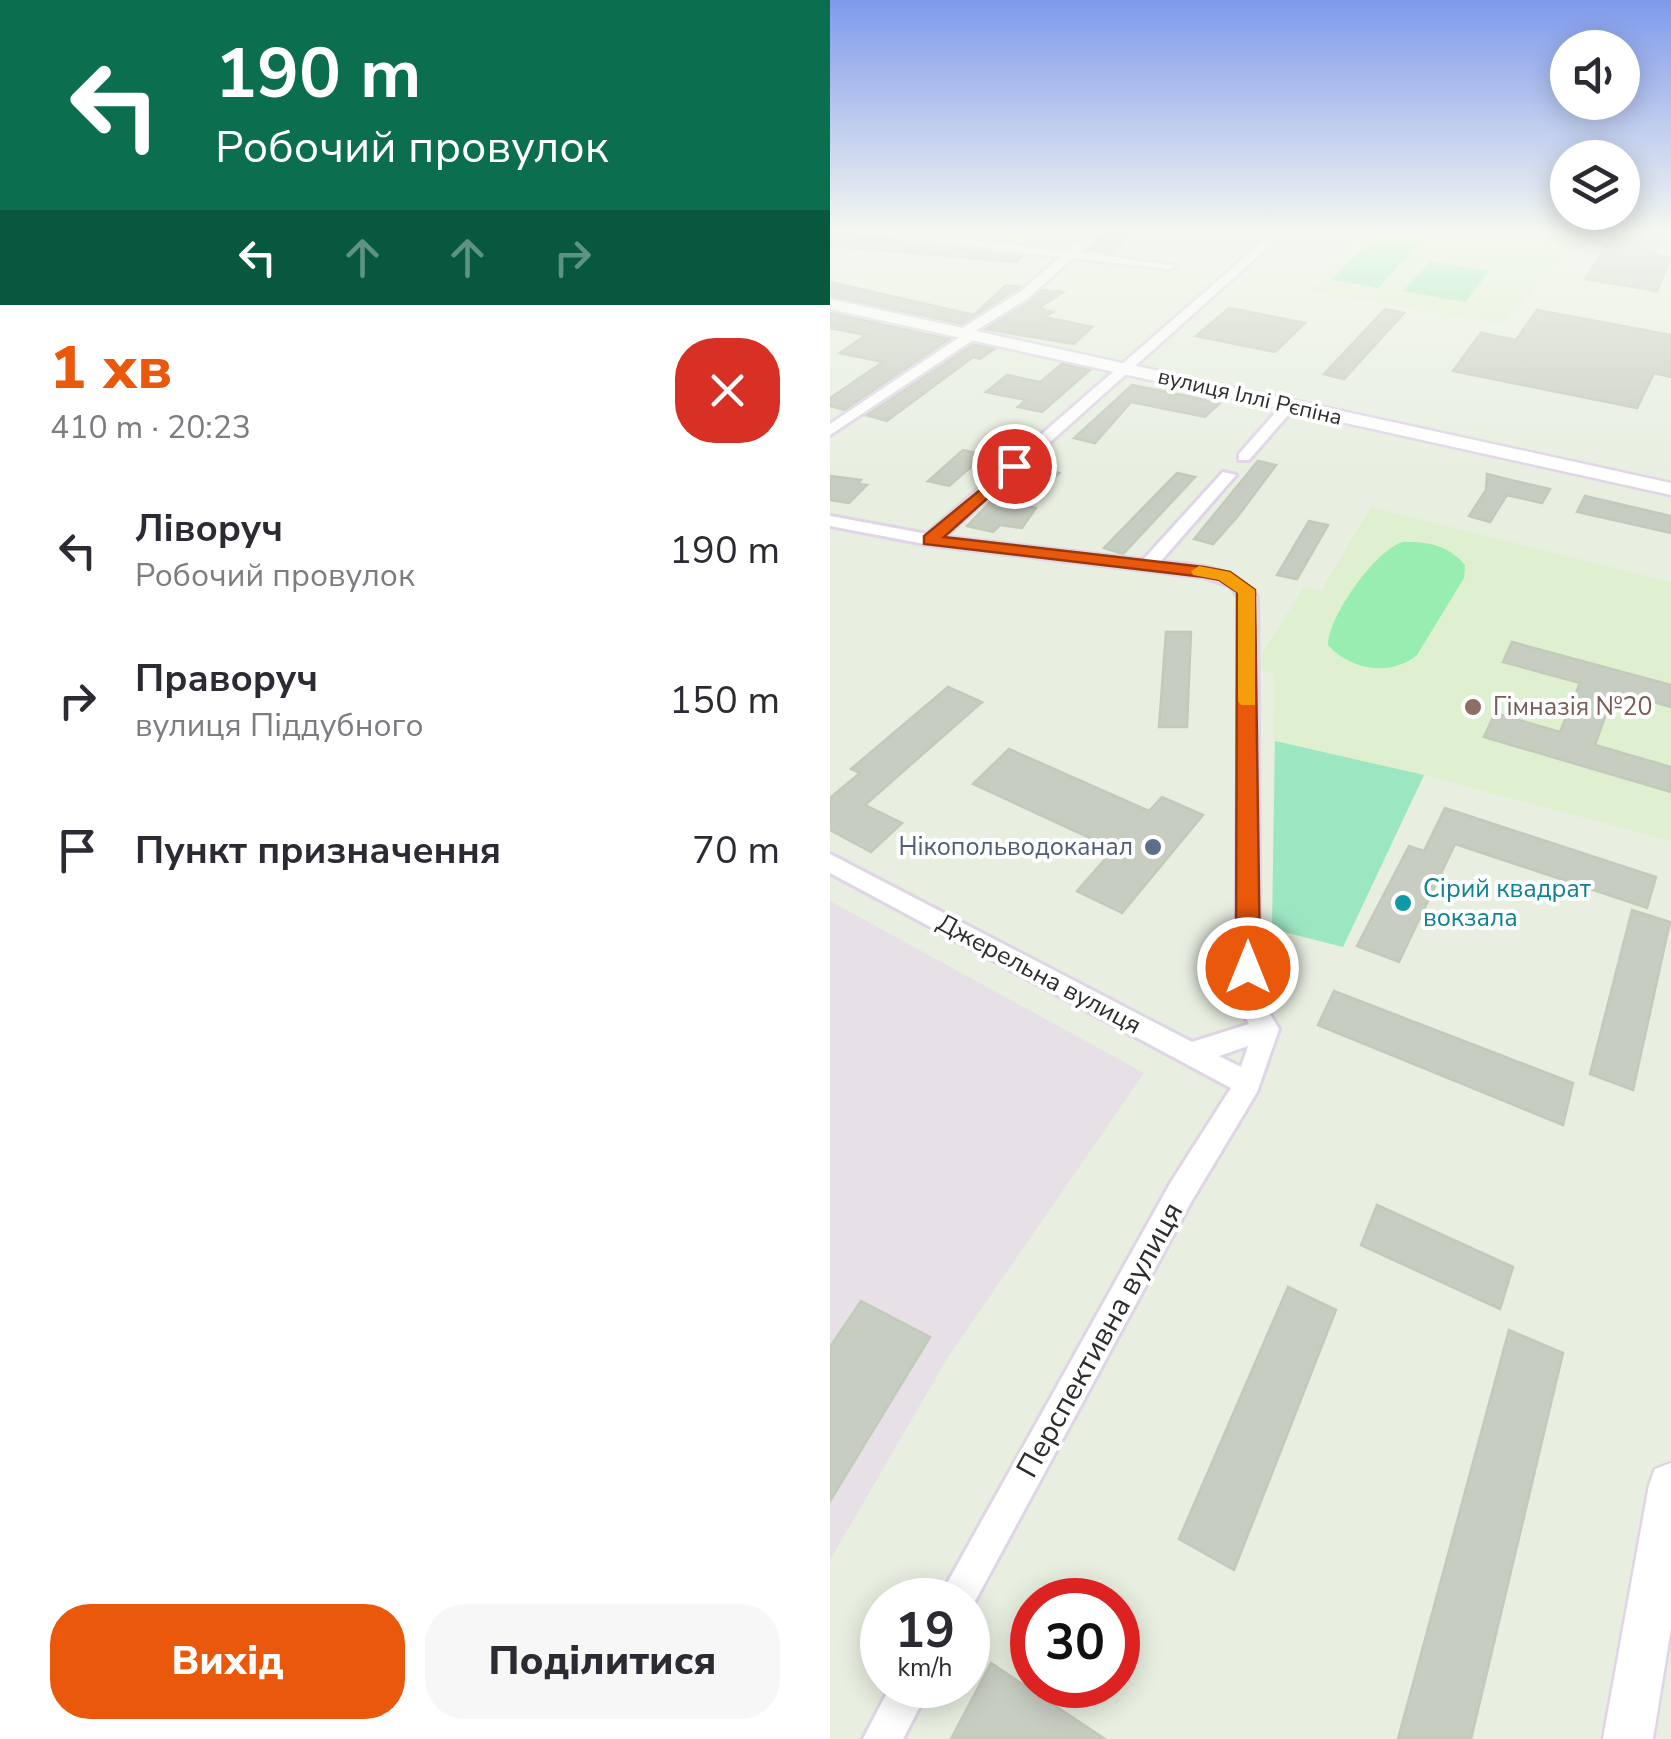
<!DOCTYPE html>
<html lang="uk">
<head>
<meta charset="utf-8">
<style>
  :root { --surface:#fff; --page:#f7f7f7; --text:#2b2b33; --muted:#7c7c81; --accent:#ea580c }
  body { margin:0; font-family:"Nunito Sans",sans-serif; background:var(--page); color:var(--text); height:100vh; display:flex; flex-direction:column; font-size:38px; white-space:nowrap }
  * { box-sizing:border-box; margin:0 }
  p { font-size:32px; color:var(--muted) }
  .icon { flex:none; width:55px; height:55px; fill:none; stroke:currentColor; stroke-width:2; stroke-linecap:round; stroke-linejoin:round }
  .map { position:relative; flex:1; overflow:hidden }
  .details { display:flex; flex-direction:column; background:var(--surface); width:830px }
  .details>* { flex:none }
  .top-card { background:#0b6e4f; color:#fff; overflow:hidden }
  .buttons { position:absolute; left:720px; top:30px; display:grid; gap:20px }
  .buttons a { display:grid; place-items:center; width:90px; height:90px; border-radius:50%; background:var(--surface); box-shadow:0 5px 25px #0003; font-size:50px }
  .speed { position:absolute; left:30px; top:1578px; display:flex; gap:20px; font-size:50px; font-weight:700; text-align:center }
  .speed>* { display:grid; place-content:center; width:130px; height:130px; border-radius:50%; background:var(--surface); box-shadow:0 5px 25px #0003; line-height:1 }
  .speed small { font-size:25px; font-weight:400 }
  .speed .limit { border:15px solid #d22; background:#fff; color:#111 }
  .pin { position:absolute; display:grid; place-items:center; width:85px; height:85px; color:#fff; margin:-42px; border:5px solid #fff; border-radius:50%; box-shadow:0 2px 10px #0007 }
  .me { position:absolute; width:110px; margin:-55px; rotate:0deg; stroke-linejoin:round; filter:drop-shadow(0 0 8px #0008) }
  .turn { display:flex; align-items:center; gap:35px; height:210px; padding:0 50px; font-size:45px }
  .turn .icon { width:130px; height:130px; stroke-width:2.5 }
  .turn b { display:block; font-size:70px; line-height:85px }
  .lanes { display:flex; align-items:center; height:95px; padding:0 50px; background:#0003; justify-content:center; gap:50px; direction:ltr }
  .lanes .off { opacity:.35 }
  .round { display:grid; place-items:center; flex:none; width:105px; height:105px; border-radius:40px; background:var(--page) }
  .head { display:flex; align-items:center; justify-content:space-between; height:170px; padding:0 50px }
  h1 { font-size:60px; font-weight:800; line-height:75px; color:var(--accent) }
  .cta { display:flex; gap:20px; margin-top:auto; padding:20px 50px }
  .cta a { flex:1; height:115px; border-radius:40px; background:var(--accent); color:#fff; font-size:40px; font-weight:800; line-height:115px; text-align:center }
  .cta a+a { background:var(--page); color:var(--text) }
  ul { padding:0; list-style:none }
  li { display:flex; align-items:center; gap:30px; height:150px; padding:0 50px }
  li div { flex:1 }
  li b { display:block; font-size:38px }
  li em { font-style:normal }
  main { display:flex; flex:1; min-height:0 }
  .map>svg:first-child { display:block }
  .industrial { fill:#e7e0e6 }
  .education { fill:#def0cf }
  .green { fill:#9ce6c2 }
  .pitch { fill:#98edb0 }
  .building { fill:#c8cdc2; stroke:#c2cab9; stroke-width:2.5 }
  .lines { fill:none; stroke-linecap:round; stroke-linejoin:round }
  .minor-casing { stroke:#e0d5e6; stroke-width:6 }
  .tertiary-casing { stroke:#e0d5e6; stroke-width:5 }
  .minor { fill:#fff; fill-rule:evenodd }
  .tertiary { fill:#fff; fill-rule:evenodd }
  .route { fill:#ea580c; stroke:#983908; stroke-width:2.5 }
  .slow { fill:#f59e0b }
  .education-dot { fill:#8d6e63; stroke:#fff; stroke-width:4 }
  .service-dot { fill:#5c6f8a; stroke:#fff; stroke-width:4 }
  .culture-dot { fill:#0f9aa8; stroke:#fff; stroke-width:4 }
  .labels { text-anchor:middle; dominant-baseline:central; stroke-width:8; stroke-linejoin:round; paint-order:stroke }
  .far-street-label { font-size:22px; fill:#2d2d2d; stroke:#fff }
  .education-label { font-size:25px; fill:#785e54; stroke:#fff; text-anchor:start }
  .service-label { font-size:25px; fill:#4e5e75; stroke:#fff; text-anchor:end }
  .culture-label { font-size:25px; fill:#0d838f; stroke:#fff; text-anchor:start }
  .street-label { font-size:25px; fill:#2d2d2d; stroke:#fff }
  .near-street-label { font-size:30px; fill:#2d2d2d; stroke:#fff }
</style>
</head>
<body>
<main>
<section class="details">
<div class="top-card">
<div class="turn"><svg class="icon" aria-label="left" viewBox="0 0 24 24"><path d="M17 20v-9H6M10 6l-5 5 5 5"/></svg><div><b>190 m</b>Робочий провулок</div></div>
<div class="lanes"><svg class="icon" aria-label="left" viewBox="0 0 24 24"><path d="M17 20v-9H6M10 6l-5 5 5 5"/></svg><svg class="icon off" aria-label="ahead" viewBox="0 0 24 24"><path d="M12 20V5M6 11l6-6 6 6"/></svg><svg class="icon off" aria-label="ahead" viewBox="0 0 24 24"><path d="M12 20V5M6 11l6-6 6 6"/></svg><svg class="icon off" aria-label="right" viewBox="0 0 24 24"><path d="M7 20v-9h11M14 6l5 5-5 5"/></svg></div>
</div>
<div class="head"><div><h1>1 хв</h1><p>410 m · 20:23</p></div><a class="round" style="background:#d93025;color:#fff"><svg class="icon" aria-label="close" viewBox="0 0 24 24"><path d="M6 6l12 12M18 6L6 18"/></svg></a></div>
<ul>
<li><svg class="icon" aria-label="left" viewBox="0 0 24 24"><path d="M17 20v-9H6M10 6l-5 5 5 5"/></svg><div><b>Ліворуч</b><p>Робочий провулок</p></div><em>190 m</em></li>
<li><svg class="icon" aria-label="right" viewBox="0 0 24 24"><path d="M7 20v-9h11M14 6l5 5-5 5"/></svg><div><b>Праворуч</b><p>вулиця Піддубного</p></div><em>150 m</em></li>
<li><svg class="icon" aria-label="arrive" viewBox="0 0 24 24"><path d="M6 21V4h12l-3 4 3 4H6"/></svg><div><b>Пункт призначення</b></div><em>70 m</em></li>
</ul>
<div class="cta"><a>Вихід</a><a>Поділитися</a></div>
</section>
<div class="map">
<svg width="841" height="1739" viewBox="0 0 841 1739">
  <rect width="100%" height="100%" fill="#e8efe0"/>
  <polygon class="industrial" points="0,901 314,1073 118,1357 0,1560"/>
  <g class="education">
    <polygon points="538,230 770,230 748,242 672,324 479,290"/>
    <polygon points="541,507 841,582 841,841 594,775 513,947 442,929 444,674 422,669 474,587 491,591"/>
  </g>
  <polygon class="green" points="445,741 594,775 513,947 442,929"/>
  <g class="pitch">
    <polygon points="551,231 594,238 548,288 501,280"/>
    <polygon points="601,261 660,271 635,302 573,291"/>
    <path d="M 574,542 C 599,541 619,546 635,565 L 634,578 L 587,655 C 560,677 520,670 498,645 C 497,618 548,546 574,542 Z"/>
  </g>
  <g class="building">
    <polygon points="0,230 16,230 20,234 192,256 186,262 0,246"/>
    <polygon points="277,230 296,230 288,238 297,240 282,253 257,249"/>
    <polygon points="786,230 839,230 823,255 841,258 827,291 755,279"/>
    <polygon points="0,282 144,315 176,285 190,287 132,324 0,296"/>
    <polygon points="213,290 233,292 209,308 223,312 214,317 262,327 244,344 156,329"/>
    <polygon points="399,308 415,311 475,323 445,352 366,336"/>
    <polygon points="555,309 574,313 514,379 494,374"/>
    <polygon points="707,310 841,335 841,377 824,373 807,408 623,371 651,333 686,340"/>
    <polygon points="0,313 119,339 15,410 0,406 0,398 53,362 10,353 36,335 0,328"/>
    <polygon points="143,344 164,349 150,359 143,357 57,421 36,415"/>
    <polygon points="232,364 260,370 212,412 188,407 196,400 156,392 177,375 210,382"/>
    <polygon points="302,385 362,397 389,404 375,417 301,402 265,443 244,438"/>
    <polygon points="133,450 155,455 119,486 98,481"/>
    <polygon points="428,461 446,465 408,516 383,544 364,539"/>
    <polygon points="208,467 229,473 194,505 206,508 192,528 170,525 163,532 137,526 164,498 171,500"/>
    <polygon points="347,473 365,477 293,554 274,548"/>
    <polygon points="657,474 685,481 720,489 712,503 677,495 660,522 639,516 656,490"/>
    <polygon points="0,476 31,480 28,484 37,485 19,503 0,500"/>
    <polygon points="755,496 841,516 841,533 747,512"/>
    <polygon points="479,521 498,525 467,579 447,575"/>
    <polygon points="336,632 361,632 357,727 329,727"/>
    <polygon points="682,642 841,685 841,707 784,691 765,745 841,767 841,792 654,737 665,713 730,732 750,683 673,662"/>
    <polygon points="118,687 152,702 35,805 72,823 41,852 0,830 0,798 30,773 21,769"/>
    <polygon points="179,749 319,811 332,797 373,815 292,913 247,891 284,849 143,784"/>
    <polygon points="615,808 826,877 817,908 625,844 569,962 527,946 579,846 594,851"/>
    <polygon points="802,910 840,922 803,1090 760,1074"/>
    <polygon points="504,991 743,1083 733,1125 488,1025"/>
    <polygon points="547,1205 683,1267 670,1309 531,1245"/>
    <polygon points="458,1287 506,1310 404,1570 349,1539"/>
    <polygon points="31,1301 100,1337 0,1501 0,1347"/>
    <polygon points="679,1330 733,1353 641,1739 568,1739"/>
    <polygon points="161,1663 275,1739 121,1739"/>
  </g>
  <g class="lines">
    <defs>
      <g id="minor">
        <polygon points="20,230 50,230 237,251 262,230 273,230 249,252 345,266 339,269 243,258 198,298 144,332 146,338 0,435 0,424 131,336 129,330 190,292 230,257"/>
        <path d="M 446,230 L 457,230 L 114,537 L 313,560 L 393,472 L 406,475 L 330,562 C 367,566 403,565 427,597 L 430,998 L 449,1029 L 427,1092 L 361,1202 L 138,1614 L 138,1600 L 110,1600 L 115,1587 L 341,1182 L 401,1088 L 0,873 L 0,854 L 362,1042 L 419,1024 L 406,1000 L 409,597 L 400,586 L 373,577 L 100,545 L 0,526 L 0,516 L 97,534 ZM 418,1046 L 411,1067 L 389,1056 Z"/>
        <polygon points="454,403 466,406 419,460 409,460 409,454"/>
        <polygon points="61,1685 101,1685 73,1739 33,1739"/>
      </g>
      <g id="tertiary">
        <polygon points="0,299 841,483 841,495 0,309"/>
        <polygon points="841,1463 841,1628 823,1739 773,1739 819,1485 825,1469"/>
      </g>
    </defs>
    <use href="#minor" class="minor-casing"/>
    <use href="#tertiary" class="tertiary-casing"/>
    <use href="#minor" class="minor"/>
    <use href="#tertiary" class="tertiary"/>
  </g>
  <linearGradient id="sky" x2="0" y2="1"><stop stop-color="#7f9aec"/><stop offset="0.49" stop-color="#f5f8f1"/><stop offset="1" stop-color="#f5f8f1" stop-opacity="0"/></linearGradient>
  <rect width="841" height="473" fill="url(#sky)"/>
  <polygon class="route" points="184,462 191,466 189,470 114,537 374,567 400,572 425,590 430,968 427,975 409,975 406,968 407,592 389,580 374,577 94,544 94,536"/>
  <polygon class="slow" points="369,566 400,572 425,590 425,705 411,705 408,701 408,593 389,580 363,575 361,571"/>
  <circle class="education-dot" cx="643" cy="707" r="10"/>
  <circle class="service-dot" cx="323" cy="847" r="10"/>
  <circle class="culture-dot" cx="573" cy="903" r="10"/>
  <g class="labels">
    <g class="far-street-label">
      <text transform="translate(420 397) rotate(13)">вулиця Іллі Рєпіна</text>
    </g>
    <g class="education-label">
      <text x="663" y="707">Гімназія №20</text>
    </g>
    <g class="service-label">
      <text x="303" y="847">Нікопольводоканал</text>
    </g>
    <g class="culture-label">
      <text x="593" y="889">Сірий квадрат<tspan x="593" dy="29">вокзала</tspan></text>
    </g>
    <g class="street-label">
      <text transform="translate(209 974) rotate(28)">Джерельна вулиця</text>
    </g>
    <g class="near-street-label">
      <text transform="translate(270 1340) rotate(-61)">Перспективна вулиця</text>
    </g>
  </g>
</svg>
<div class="buttons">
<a><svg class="icon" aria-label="sound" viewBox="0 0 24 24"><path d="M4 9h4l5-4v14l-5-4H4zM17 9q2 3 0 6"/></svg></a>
<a><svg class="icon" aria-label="layers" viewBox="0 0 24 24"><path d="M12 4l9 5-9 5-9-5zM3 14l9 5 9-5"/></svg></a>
</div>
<div class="speed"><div>19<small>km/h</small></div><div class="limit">30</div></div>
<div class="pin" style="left:184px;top:466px;background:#d93025"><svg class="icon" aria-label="arrive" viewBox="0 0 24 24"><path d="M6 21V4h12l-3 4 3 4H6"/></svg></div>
<svg class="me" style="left:418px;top:968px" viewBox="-20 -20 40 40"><circle r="17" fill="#ea580c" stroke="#fff" stroke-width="3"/><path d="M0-11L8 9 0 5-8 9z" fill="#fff"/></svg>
</div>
</main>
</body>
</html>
